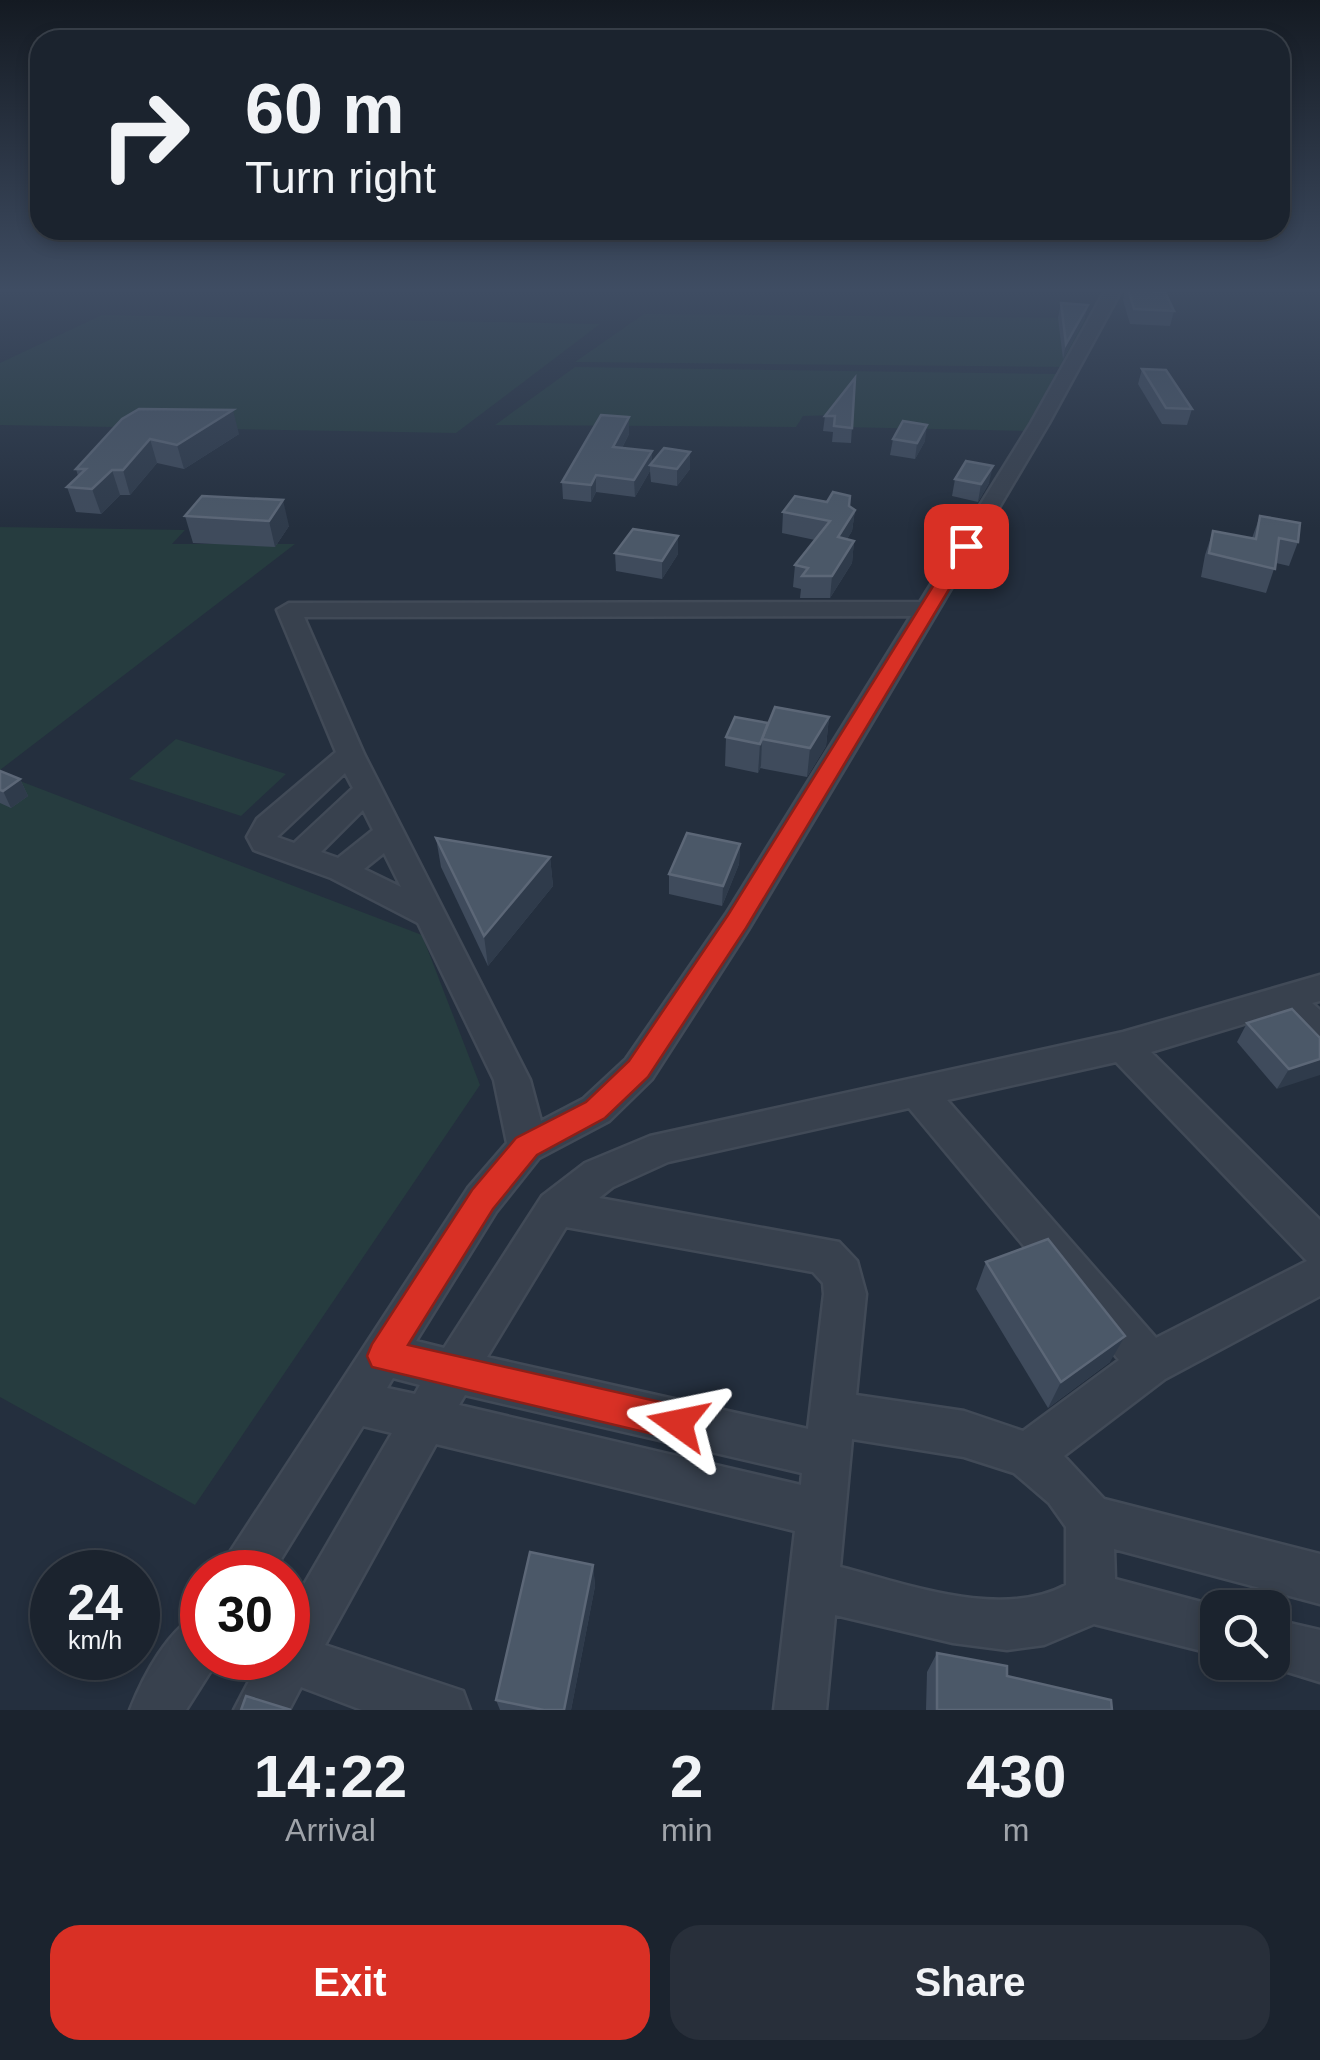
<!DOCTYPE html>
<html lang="en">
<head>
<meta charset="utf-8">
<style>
  :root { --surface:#1b232e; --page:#282f3a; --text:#f1f3f6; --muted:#a0a4aa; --line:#39404a; --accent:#d93025 }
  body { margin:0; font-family:Helvetica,sans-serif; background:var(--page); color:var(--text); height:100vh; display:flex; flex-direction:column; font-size:38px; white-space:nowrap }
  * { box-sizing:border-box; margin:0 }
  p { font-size:32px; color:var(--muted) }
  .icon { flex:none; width:55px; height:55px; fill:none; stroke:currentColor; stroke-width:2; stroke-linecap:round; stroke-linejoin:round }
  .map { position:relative; height:1710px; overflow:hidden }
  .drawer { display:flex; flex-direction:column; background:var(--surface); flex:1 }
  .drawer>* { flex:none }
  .banner { position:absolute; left:30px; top:30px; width:1260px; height:210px; border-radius:30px; box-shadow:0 5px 15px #0003,0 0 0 2px var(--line); background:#1b232e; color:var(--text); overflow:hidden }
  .fabs { position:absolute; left:1200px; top:1590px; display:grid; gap:20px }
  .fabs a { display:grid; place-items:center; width:90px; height:90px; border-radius:20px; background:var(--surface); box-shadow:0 5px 15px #0003,0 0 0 2px var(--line); font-size:50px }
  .speed { position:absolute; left:30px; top:1550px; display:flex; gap:20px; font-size:50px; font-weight:700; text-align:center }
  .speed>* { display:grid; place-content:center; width:130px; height:130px; border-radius:50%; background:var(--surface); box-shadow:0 5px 15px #0003,0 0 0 2px var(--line); line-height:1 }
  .speed small { font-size:25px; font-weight:400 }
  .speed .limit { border:15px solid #d22; background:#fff; color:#111 }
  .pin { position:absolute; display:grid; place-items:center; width:85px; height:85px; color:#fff; margin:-42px; border-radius:20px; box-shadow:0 5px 15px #0006 }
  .me { position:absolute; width:110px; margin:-55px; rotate:282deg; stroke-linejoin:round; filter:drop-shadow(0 0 8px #0008) }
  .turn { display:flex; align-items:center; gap:35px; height:210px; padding:0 50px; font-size:45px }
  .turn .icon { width:130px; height:130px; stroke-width:2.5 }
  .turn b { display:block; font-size:70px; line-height:85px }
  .eta { display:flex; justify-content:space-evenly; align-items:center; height:170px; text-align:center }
  .eta b { font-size:60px; font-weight:700; line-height:70px }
  .button { display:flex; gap:20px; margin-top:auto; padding:20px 50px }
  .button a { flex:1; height:115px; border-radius:30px; background:var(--accent); color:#fff; font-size:40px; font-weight:700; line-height:115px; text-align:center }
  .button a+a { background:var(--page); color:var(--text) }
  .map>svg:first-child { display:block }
  .green { fill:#263c3f }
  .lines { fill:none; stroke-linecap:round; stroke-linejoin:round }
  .minor-casing { stroke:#414a57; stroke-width:5 }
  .minor { fill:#38414e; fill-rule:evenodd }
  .wall { fill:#3f4b5c }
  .shaded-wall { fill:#2f3b4b }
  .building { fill:#4b5868; stroke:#5c6777; stroke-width:2.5 }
  .route { fill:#d93025; stroke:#8d1f18; stroke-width:2.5 }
</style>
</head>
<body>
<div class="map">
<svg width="1320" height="1710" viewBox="0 0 1320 1710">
  <rect width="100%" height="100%" fill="#242f3e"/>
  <g class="green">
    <polygon points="644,314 1086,318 1062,367 575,362"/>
    <polygon points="102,315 600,324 456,433 0,425 0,363"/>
    <polygon points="575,367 1057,374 1025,431 840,427 839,415 803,416 796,427 495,425"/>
    <polygon points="0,527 185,530 172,544 295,544 0,770"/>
    <polygon points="176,739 286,774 241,816 129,779"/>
    <polygon points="20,781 422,935 480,1085 195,1505 0,1397 0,796"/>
  </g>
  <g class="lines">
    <defs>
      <g id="minor">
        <path d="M 1106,289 L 1122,289 L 1049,423 L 871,724 L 748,930 L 652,1079 L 609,1121 L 539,1158 L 496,1212 L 416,1341 L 444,1348 L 542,1196 L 585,1163 L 650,1136 L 1123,1032 L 1320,975 L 1320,1001 L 1312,1003 L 1320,1010 L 1320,1043 L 1308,1039 L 1277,1014 L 1151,1052 L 1320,1220 L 1320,1296 L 1165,1379 L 1064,1456 L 1104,1499 L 1320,1554 L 1320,1604 L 1114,1549 L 1115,1579 L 1224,1608 L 1218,1608 L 1218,1655 L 1094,1624 L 1044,1645 L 1007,1650 L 953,1643 L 835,1615 L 826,1710 L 774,1710 L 795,1531 L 436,1444 L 325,1645 L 463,1691 L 470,1710 L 362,1710 L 301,1687 L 289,1710 L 234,1710 L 261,1658 L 288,1658 L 288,1612 L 392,1433 L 363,1426 L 273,1572 L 221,1572 L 228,1555 L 468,1188 L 507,1143 L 494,1080 L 418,923 L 331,878 L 254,850 L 247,837 L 257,819 L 336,752 L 277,610 L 289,603 L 920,602 L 1031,423 ZM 911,616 L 726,914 L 626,1059 L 583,1099 L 541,1121 L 530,1080 L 364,754 L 304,617 ZM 345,773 L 353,788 L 294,843 L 277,837 ZM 363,810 L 373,830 L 338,858 L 321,852 ZM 384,853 L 401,887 L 364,869 ZM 1116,1062 L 1307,1261 L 1156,1338 L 947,1100 ZM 909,1108 L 1119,1360 L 1023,1431 L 964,1411 L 856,1395 L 866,1294 L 857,1261 L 839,1242 L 599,1198 L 613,1187 L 668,1162 ZM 566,1227 L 813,1272 L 823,1283 L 824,1294 L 808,1429 L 487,1357 ZM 393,1378 L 420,1385 L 415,1394 L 387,1388 ZM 465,1395 L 802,1473 L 801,1485 L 459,1405 ZM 852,1439 L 964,1457 L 1014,1473 L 1049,1503 L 1066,1527 L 1066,1585 C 1000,1620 908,1584 840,1567 Z"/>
        <path d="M 202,1613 L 202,1658 L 219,1658 L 186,1710 L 130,1710 C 143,1677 169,1626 202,1613 Z"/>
        <polygon points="1272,1619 1320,1630 1320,1682 1255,1662 1272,1662"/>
      </g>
    </defs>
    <use href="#minor" class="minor-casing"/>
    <use href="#minor" class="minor"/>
  </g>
  <g class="wall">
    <polygon points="1125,289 1152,289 1153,292 1174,311 1170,326 1130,324 1123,300"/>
    <polygon points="1061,303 1088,305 1084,320 1063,359 1058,318"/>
    <polygon points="1142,369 1192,409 1187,425 1162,424 1138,384"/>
    <polygon points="855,378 851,443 832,442 833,432 823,431 825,416"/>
    <polygon points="629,417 629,434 622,448 652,451 652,463 690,469 677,486 651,482 650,471 635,497 596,492 591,502 563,499 562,482"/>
    <polygon points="122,419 239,434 184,469 157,463 130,495 120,495 101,514 76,512 67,487 78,476 76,469"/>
    <polygon points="893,439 925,441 915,459 890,455"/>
    <polygon points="955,479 989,483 978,502 952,496"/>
    <polygon points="202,496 289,526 275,547 193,543 185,516"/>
    <polygon points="849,506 855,510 852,531 847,539 854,541 852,563 830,598 800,598 801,589 793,587 795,565 815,540 782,533 783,512"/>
    <polygon points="1260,516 1298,542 1289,566 1276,563 1266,593 1201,577 1205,555 1213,531 1252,538"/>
    <polygon points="615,553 678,554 662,579 616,571"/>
    <polygon points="829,717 826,746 807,777 760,768 761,766 758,773 725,766 726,737 768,723"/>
    <polygon points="0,771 20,779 28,796 11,808 0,803"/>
    <polygon points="436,838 550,857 553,886 488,966 441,867"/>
    <polygon points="740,844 739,864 722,906 669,894 669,874"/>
    <polygon points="1247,1023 1320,1038 1277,1089 1237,1042"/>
    <polygon points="986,1262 1110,1362 1048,1408 976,1289"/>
    <polygon points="593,1565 595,1586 571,1710 500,1710 496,1700"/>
    <polygon points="937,1653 1007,1676 1112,1710 926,1710 927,1672"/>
  </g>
  <g class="shaded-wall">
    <polygon points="1088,305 1084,320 1063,359 1066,344"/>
    <polygon points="233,410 239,434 184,469 177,445"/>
    <polygon points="629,417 629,434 614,463 613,447"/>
    <polygon points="927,425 925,441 915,459 917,443"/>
    <polygon points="150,439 157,463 130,495 123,470"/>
    <polygon points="652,451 652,465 650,465 650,471 635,497 634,480"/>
    <polygon points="690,452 690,469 677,486 677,469"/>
    <polygon points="993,466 989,483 978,502 981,484"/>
    <polygon points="112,470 120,495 101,514 92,489"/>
    <polygon points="596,475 596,492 591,502 591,485"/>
    <polygon points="283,500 289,526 275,547 269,521"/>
    <polygon points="855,510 852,531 835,558 838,537"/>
    <polygon points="678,536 678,554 662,579 662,561"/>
    <polygon points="854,541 852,563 830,598 832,576"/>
    <polygon points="829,717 826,746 807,777 810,748"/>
    <polygon points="768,723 762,739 761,766 758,773 760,744"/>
    <polygon points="20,779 28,796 11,808 3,791"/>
    <polygon points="740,844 739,864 722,906 723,886"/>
    <polygon points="550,857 553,886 488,966 484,936"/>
    <polygon points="1320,1059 1320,1075 1277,1089 1289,1069"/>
    <polygon points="1125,1336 1110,1362 1048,1408 1061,1382"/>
    <polygon points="593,1565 595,1586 571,1710 564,1710"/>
  </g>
  <g class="building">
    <polygon points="1128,289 1152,289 1153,292 1165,292 1174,311 1134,309"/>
    <polygon points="1061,303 1088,305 1066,344"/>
    <polygon points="1142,369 1166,370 1192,409 1166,408"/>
    <polygon points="855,378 852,428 834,426 835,416 825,416"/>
    <polygon points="139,409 233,410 177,445 150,439 123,470 112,470 92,489 67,487 86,469 76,469 122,419"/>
    <polygon points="601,415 629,417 613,447 652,451 634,480 596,475 591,485 562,482"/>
    <polygon points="903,421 927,425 917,443 893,439"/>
    <polygon points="664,448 690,452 677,469 650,465"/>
    <polygon points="966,461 993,466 981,484 955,479"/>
    <polygon points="833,492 850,496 849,506 855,510 838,537 854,541 832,576 802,576 808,568 795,565 830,521 783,512 795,496 827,502"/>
    <polygon points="202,496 283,500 269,521 185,516"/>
    <polygon points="1260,516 1300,523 1298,542 1279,538 1275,569 1209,553 1213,531 1256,539"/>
    <polygon points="633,529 678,536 662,561 615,553"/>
    <polygon points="775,707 829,717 810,748 762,739"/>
    <polygon points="735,717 768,723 760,744 726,737"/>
    <polygon points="0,771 20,779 3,791 0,790"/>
    <polygon points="687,833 740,844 723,886 669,874"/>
    <polygon points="436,838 550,857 484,936"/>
    <polygon points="1292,1009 1320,1038 1320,1059 1289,1069 1247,1023"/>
    <polygon points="1048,1239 1125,1336 1061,1382 986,1262"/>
    <polygon points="530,1552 593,1565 564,1710 544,1710 496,1700"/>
    <polygon points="937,1653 1007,1666 1007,1676 1111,1700 1112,1710 937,1710"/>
    <polygon points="246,1696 291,1710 241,1710"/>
  </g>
  <linearGradient id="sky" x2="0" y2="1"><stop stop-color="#141a22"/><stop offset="0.55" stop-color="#3f4d63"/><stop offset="1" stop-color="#3f4d63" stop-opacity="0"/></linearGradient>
  <rect width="1320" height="528" fill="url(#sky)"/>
  <polygon class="route" points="966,541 975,546 746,928 648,1077 605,1118 537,1155 493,1209 408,1345 678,1406 690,1411 695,1423 690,1435 678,1440 372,1367 367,1356 372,1344 472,1190 516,1138 586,1102 629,1061 728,915 958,546"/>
</svg>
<div class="fabs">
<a><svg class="icon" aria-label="search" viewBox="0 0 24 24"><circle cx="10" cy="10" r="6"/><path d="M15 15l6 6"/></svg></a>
</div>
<div class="speed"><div>24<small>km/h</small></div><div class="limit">30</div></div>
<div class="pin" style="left:966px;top:546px;background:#d93025"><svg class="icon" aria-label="arrive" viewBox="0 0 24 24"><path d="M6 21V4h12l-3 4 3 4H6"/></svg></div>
<svg class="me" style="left:678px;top:1423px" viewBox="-20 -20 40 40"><path d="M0-17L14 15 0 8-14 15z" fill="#d93025" stroke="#fff" stroke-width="4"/></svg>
<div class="banner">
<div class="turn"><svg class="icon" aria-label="right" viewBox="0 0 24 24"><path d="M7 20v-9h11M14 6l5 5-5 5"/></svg><div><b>60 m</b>Turn right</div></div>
</div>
</div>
<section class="drawer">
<div class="eta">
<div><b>14:22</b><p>Arrival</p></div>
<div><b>2</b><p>min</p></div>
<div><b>430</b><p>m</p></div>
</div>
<div class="button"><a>Exit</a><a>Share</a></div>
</section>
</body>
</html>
